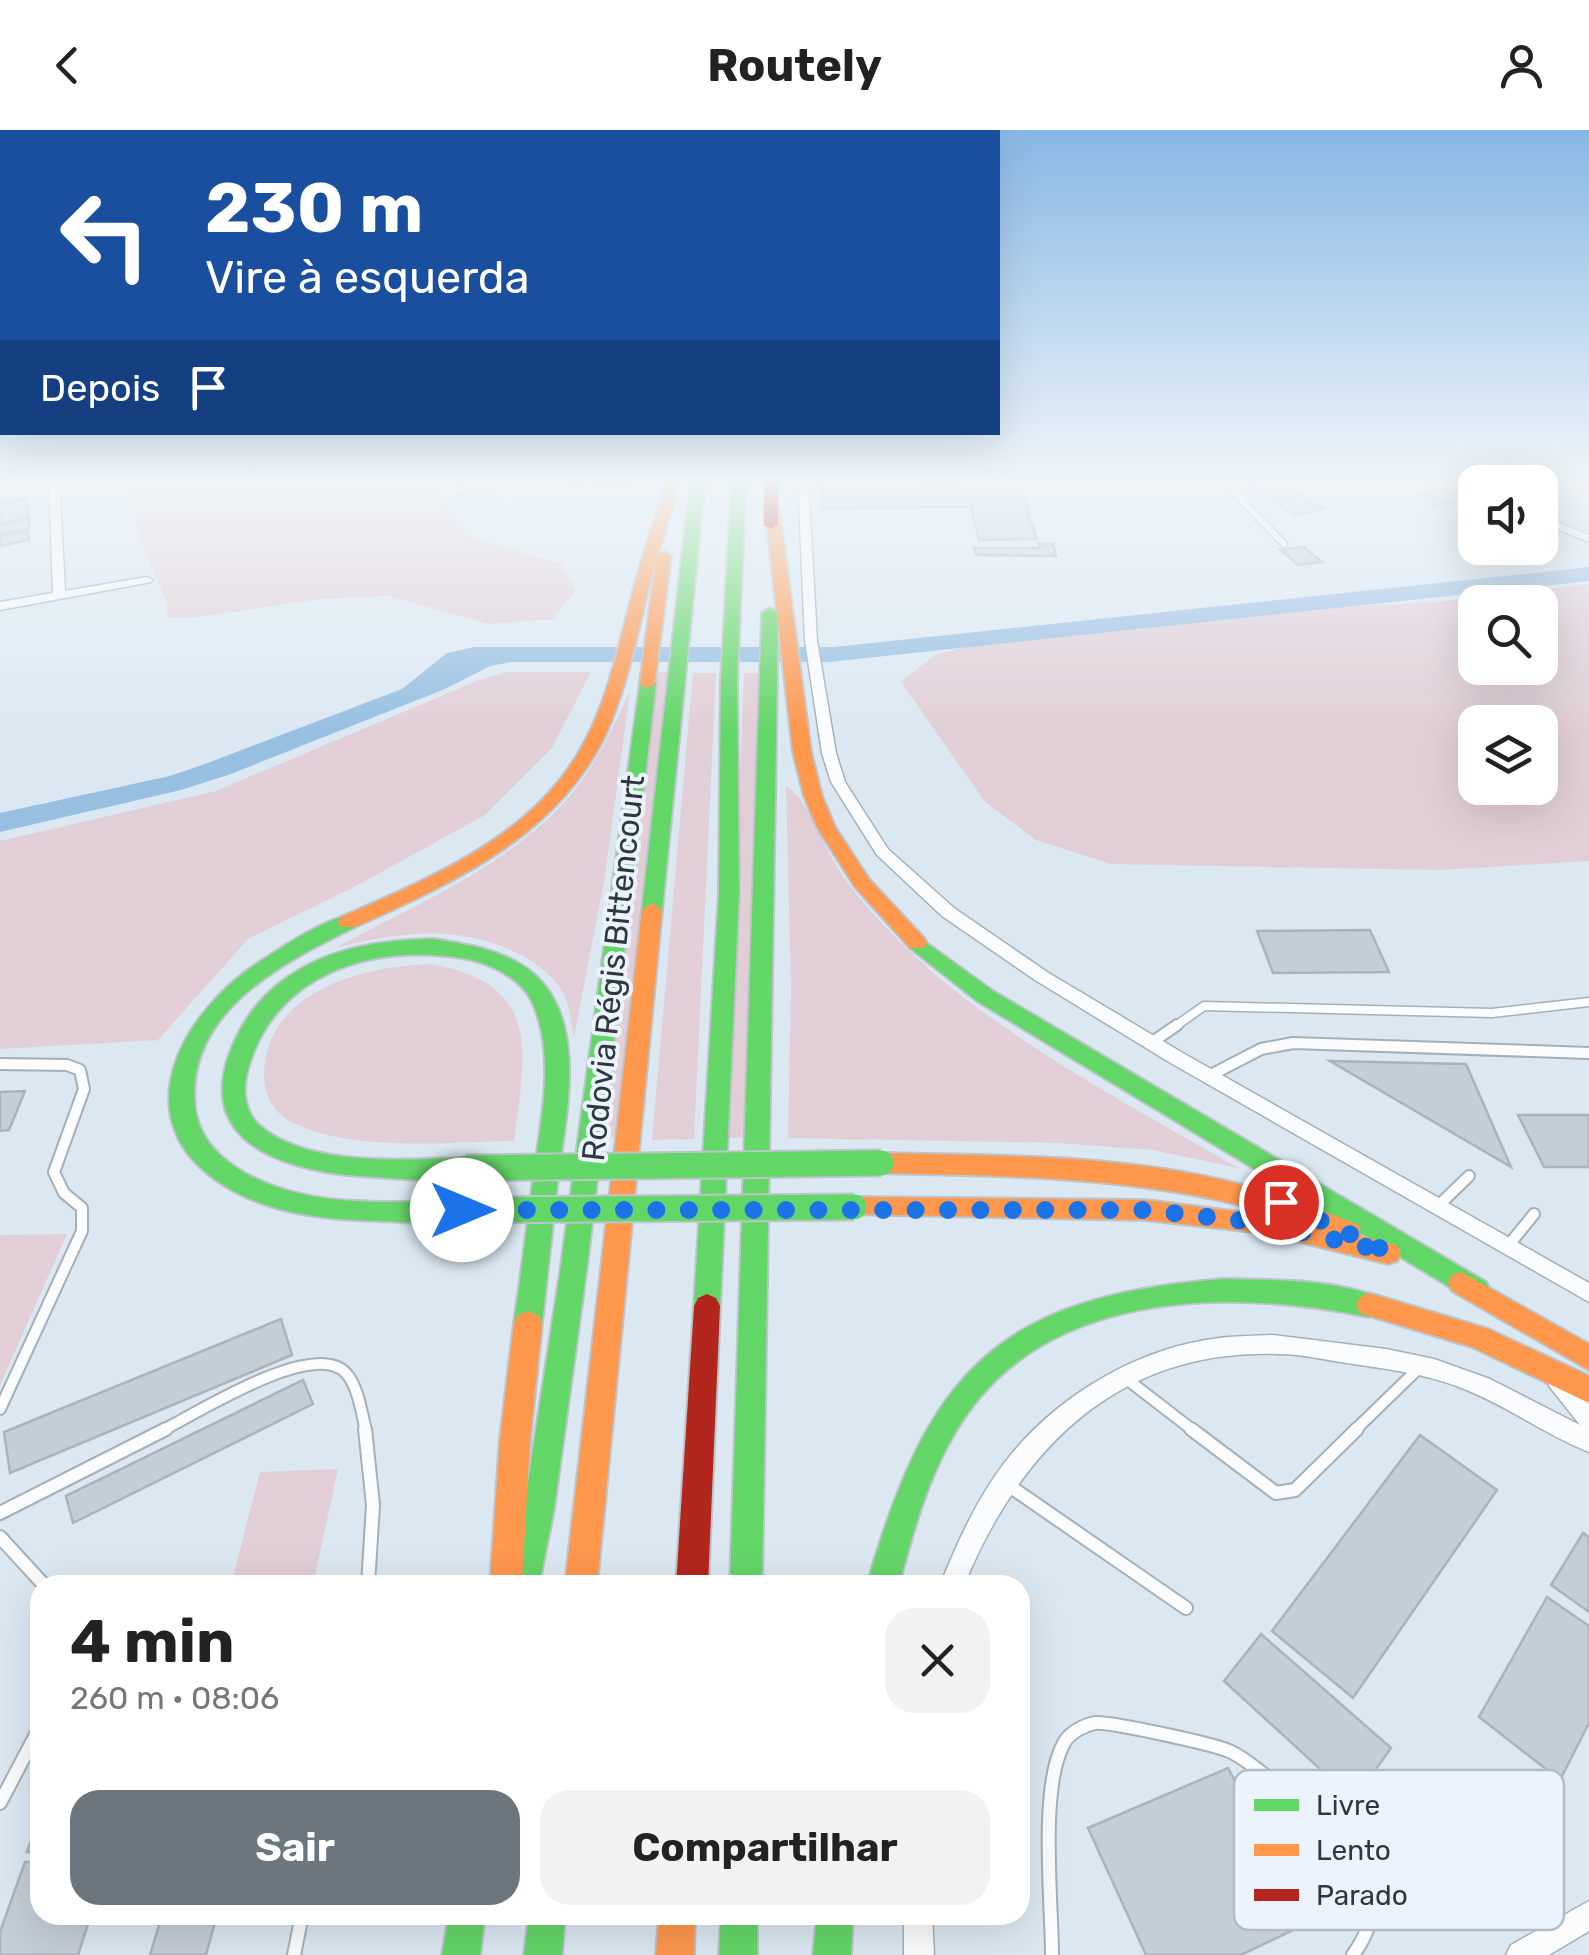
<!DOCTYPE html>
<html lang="pt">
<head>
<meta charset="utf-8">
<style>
  :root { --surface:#fff; --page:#f2f2f2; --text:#222; --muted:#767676; --accent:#6b767e }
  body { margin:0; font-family:Rubik,sans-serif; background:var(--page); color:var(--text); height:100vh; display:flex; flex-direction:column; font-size:38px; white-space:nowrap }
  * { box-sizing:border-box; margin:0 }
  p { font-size:32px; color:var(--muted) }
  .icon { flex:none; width:55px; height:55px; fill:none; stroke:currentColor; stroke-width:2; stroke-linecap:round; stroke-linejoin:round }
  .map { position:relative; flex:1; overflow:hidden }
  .sheet { position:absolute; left:30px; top:1445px; width:1000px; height:350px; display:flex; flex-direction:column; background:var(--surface); border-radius:30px; box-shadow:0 10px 40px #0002 }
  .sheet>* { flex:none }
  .top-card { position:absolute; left:0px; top:0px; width:1000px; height:305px; box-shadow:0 10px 40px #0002; background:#1a4fa0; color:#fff; overflow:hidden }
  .tools { position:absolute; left:1458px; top:335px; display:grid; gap:20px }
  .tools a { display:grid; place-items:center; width:100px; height:100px; border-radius:20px; background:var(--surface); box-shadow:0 10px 40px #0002; font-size:50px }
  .pin { position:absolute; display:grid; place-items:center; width:85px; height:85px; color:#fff; margin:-42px; border:5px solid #fff; border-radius:50%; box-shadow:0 2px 10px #0007 }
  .me { position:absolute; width:110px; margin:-55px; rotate:90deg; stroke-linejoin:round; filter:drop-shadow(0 0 8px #0008) }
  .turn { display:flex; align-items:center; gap:35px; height:210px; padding:0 40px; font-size:45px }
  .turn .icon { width:130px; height:130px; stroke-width:2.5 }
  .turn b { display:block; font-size:70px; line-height:85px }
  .then { display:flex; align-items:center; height:95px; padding:0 40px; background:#0003; gap:20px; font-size:38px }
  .round { display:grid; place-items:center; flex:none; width:105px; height:105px; border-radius:30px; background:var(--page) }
  .head { display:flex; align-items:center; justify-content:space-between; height:170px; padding:0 40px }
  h1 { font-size:60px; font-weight:700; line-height:75px }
  .action { display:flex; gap:20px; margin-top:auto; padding:20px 40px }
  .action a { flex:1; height:115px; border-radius:30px; background:var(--accent); color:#fff; font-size:40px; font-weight:700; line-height:115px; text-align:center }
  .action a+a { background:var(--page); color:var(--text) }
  header { display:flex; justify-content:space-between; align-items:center; height:130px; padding:0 40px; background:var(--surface); font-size:45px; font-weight:700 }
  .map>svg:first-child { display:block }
  .green { fill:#e1ced6; fill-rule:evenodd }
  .water { fill:#96bfe1 }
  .building { fill:#c4ced6; stroke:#aab3bb; stroke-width:2.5 }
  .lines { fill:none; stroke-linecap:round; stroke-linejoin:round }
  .lane-far3-casing { stroke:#a6afb7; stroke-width:9 }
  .lane-far2-casing { stroke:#a6afb7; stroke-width:11 }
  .lane-far1-casing { stroke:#a6afb7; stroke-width:14 }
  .lane-casing { stroke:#a6afb7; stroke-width:16 }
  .street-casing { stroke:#a6afb7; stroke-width:3 }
  .fast-casing { stroke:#bdc4c9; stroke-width:4 }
  .slow-casing { stroke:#bdc4c9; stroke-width:4 }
  .jam-casing { stroke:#bdc4c9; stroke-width:4 }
  .lane-far3 { stroke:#fafcfd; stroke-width:6 }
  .lane-far2 { stroke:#fafcfd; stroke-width:8 }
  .lane-far1 { stroke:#fafcfd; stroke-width:10 }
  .lane { stroke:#fafcfd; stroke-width:12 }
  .street { fill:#fafcfd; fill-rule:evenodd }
  .fast { fill:#63d668; fill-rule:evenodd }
  .slow { fill:#ff974d; fill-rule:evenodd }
  .jam { fill:#b3261e; fill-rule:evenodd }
  .fast-bridge-casing { stroke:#bdc4c9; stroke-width:29; stroke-linecap:butt }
  .fast-bridge { stroke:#63d668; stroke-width:25 }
  .route { stroke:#1a73e8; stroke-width:18; stroke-dasharray:0 32.4 }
  .labels { text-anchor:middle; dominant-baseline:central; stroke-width:8; stroke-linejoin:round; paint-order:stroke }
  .street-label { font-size:32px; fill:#2f383f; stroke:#ebf4fc }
  .key { fill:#ebf4fc; stroke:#b3bcc3; stroke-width:2.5 }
  .key-label { font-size:28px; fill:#2f383f }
</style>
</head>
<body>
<header><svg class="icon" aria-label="back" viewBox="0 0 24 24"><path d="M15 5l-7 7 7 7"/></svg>Routely<svg class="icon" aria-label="person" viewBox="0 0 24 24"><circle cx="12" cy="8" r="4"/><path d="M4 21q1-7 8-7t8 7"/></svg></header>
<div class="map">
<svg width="1589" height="1825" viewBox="0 0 1589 1825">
  <rect width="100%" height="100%" fill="#dbe8f2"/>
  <g class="green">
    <polygon points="125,347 433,347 449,384 468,407 561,434 576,460 553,489 489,494 388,466 321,469 191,488 168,488 166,470 144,420"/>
    <path d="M 1589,454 L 1589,731 L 1441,740 L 1111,734 L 1036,710 L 985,672 L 901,552 L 936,524 L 992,511 L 1349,476 L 1436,472 ZM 1475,472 L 1540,472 L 1540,538 L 1475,538 ZM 1475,592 L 1540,592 L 1540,658 L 1475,658 Z"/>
    <polygon points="507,542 591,542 552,618 485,685 352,758 248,809 158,910 0,919 0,711 216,661 479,550"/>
    <polygon points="656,542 670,542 618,1007 602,1008"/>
    <polygon points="693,543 716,543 694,1009 652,1010"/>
    <polygon points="744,543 760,543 750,1008 726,1008"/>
    <path d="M 630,561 L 605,746 L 574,907 C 571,895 570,880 566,869 C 559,851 539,835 523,826 C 461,793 400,802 335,818 C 415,775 507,737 568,668 C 596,636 612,598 630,561 Z"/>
    <path d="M 786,656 C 811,673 819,706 834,732 C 852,762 877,789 902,814 C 992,903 1128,974 1238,1038 L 1153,1020 L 1058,1013 L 788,1008 L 791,858 Z"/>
    <path d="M 430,834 C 542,853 526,920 514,1011 C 449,1012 346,1023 288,990 C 272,981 264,962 264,945 C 265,861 363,836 430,834 Z"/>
    <polygon points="67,1104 0,1255 0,1105"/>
    <polygon points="338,1339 313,1455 231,1455 260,1342"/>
  </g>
  <polygon class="water" points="1589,437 1589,451 829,532 511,532 490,536 445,559 228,645 181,660 0,702 0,683 170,646 205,634 402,559 447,523 475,517 834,517"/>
  <g class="building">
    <polygon points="467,347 495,347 485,366 457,365"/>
    <polygon points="960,347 1017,347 1037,409 979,410 971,377 823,378 820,348 916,348 918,358 962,357"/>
    <polygon points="1269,347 1323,379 1296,385 1242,352"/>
    <polygon points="1445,359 1464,369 1435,376 1417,366"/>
    <polygon points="26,368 29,388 0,393 0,373"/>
    <polygon points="28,389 30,398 0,404 0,395"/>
    <polygon points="28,401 29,410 0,416 0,406"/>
    <polygon points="1038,414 1053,414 1056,426 976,425 974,418 1040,418"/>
    <polygon points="1304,417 1322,432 1298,435 1281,420"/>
    <polygon points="1370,800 1389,842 1273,843 1257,801"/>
    <polygon points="1330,931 1466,934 1511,1037"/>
    <polygon points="25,961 9,1000 0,1001 0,962"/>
    <polygon points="1518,985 1589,985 1589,1037 1544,1037"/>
    <polygon points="281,1189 292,1225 10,1343 4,1302"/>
    <polygon points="303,1250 313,1274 73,1393 66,1366"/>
    <polygon points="1420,1305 1497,1360 1353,1568 1272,1501"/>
    <polygon points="1583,1403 1589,1407 1589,1482 1551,1455"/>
    <polygon points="1547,1467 1589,1496 1589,1593 1560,1650 1479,1587"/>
    <polygon points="1261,1504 1391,1618 1354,1670 1224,1551"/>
    <polygon points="1228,1638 1310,1792 1241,1825 1146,1825 1088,1698"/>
    <polygon points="40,1686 40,1722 27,1722"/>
    <polygon points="25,1732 40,1732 40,1785 91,1785 78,1825 0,1825 0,1802"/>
    <polygon points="162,1785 217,1785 206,1825 150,1825"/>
  </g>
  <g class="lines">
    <defs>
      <g id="lane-far3">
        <polyline points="1219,347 1284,414"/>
        <polyline points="498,352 627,347"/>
      </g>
      <polyline id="lane-far2" points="1173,898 1204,876 1492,883 1589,872"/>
      <g id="lane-far1">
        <polyline points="1151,913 1177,895"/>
        <polyline points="0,934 67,935 80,940 84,959 54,1042 64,1063 82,1078 82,1101 0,1279"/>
        <polyline points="1209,946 1261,919 1293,913 1589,923"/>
        <polyline points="1438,1076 1469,1046"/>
        <polyline points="1508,1116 1534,1084"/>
        <polyline points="1124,1247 1194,1301"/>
        <path d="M 161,1301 C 196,1284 314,1208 346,1243 C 358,1256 362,1284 366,1301"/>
        <polyline points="1354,1301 1419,1238"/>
      </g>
      <g id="lane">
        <polyline points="365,1299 373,1375 368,1455"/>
        <polyline points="1191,1299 1276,1363 1295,1360 1357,1299"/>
        <polyline points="1008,1355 1186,1478"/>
        <polyline points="0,1383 166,1299"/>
        <polyline points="0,1407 44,1455"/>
        <polyline points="0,1673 40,1597"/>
        <polyline points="294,1825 302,1785"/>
        <path d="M 1052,1825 C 1052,1773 1039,1657 1064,1613 C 1069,1603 1084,1595 1095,1593 C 1108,1591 1213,1614 1229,1621 C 1246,1628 1263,1645 1279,1656 C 1336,1696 1407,1750 1353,1825"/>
      </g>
      <g id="street">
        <polygon points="49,347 59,347 65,461 147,447 153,450 151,452 0,480 0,472 53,463"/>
        <polygon points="798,347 808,347 817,511 836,623 845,652 888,719 954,778 1047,842 1181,922 1589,1153 1589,1172 1169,932 1035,850 942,786 877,725 831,652 822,623 805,511"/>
        <polygon points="1451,347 1463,347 1475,353 1475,360"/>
        <polygon points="1589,348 1589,354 1540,366 1540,360"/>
        <polygon points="1540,385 1589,405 1589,412 1540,392"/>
        <path d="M 1273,1205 L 1386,1219 L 1434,1229 L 1490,1249 L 1580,1295 L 1549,1256 L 1552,1249 L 1560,1246 L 1568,1249 L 1589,1273 L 1589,1322 C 1544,1304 1505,1274 1459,1257 C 1423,1243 1385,1239 1347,1233 C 1325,1230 1302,1224 1279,1224 C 1120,1218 1021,1317 964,1455 L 940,1455 C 955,1419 970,1384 991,1352 C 1040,1276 1129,1219 1219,1208 C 1237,1206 1255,1206 1273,1205 Z"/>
        <polygon points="1589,1771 1589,1801 1549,1825 1506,1825 1511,1815"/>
        <polygon points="904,1785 932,1785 934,1825 904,1825"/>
      </g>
      <g id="fast">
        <polygon points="691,347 705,347 662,780 652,787 642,780"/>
        <polygon points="732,347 746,347 737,551 739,762 720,1176 716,1184 707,1188 698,1184 694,1176 719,762 721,551"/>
        <polygon points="770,478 778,483 762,1455 730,1455 762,483"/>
        <polygon points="648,548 656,553 587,1136 554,1379 539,1455 507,1455 524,1379 561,1136 640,553"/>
        <path d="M 348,785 L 355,787 L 358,792 L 355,797 C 282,833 185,882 195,977 C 199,1017 236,1042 271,1055 C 335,1079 409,1071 476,1070 L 485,1073 L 489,1080 L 485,1087 C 455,1097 411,1092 379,1091 C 327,1090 270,1084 225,1056 C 120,992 181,882 261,831 C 287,814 317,794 348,785 Z"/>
        <polygon points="917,806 993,861 1486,1152 1490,1160 1486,1168 1477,1171 1468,1168 977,871 910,818 907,813"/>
        <path d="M 434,809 C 469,815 506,820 534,844 C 590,894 564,992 557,1056 C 552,1102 547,1147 542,1193 L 538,1201 L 528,1205 L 518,1201 L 514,1193 C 521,1145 527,1097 533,1050 C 540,994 556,931 534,876 C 523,848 489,832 461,828 C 372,813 274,844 248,939 C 242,958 244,981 259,995 C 307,1038 406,1029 466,1028 L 475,1031 L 478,1038 L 475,1045 C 446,1054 405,1049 375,1047 C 303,1044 195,1022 229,925 C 240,894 260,866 288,847 C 331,817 383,810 434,809 Z"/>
        <path d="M 1223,1149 C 1274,1150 1330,1149 1378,1167 L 1382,1175 L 1378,1183 L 1369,1187 C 1242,1161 1073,1158 981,1266 C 936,1319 916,1389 899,1455 L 867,1455 C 928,1242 996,1167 1223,1149 Z"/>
        <polygon points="449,1785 485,1785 480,1825 442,1825"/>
        <polygon points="529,1785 565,1785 562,1825 524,1825"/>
        <polygon points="721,1785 757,1785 757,1825 719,1825"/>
        <polygon points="817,1785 853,1785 851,1825 813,1825"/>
      </g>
      <g id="slow">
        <path d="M 673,348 L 680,352 L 658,425 L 664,422 L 671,426 L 654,557 L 642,557 L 640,553 L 656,430 C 641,484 632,540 611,592 C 566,702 457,751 355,797 L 341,797 L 338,792 L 341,787 C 426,750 525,710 576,627 C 606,579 617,522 631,469 C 641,429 654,391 666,352 Z"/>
        <polygon points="772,374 779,378 811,622 822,666 835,697 869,749 924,808 927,813 924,818 910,818 855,757 817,697 804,666 793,622 765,378"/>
        <polygon points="652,773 662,780 597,1455 565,1455 642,780"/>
        <path d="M 881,1023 C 999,1026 1120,1024 1235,1053 C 1277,1063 1318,1079 1359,1095 L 1361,1106 L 1397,1115 L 1401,1123 L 1397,1131 L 1388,1134 L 1263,1103 L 1145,1090 L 845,1084 L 841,1077 L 845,1070 L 854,1067 L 1145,1070 L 1287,1088 C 1155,1047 1019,1046 881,1043 L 872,1040 L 869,1033 L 872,1026 Z"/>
        <polygon points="1461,1142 1589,1214 1589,1240 1452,1161 1448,1153 1452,1145"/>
        <polygon points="1369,1163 1488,1199 1589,1246 1589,1273 1472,1217 1360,1183 1356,1175 1360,1167"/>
        <polygon points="528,1181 538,1185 542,1193 530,1309 522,1455 490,1455 500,1309 514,1193 518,1185"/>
        <polygon points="659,1785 695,1785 694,1825 656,1825"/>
      </g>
      <g id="jam">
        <polygon points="764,347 778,347 778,395 771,399 764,395"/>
        <polygon points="707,1164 716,1168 720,1176 708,1455 676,1455 694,1176 698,1168"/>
      </g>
    </defs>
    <use href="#lane-far3" class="lane-far3-casing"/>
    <use href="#lane-far2" class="lane-far2-casing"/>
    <use href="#lane-far1" class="lane-far1-casing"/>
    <use href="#lane" class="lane-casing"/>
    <use href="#street" class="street-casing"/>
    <use href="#fast" class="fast-casing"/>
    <use href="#slow" class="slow-casing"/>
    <use href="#jam" class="jam-casing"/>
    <use href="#lane-far3" class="lane-far3"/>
    <use href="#lane-far2" class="lane-far2"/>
    <use href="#lane-far1" class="lane-far1"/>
    <use href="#lane" class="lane"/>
    <use href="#street" class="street"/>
    <use href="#fast" class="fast"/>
    <use href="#slow" class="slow"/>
    <use href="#jam" class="jam"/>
    <defs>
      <g id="fast-bridge">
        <polyline points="466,1038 881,1033"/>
        <polyline points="476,1080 854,1077"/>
      </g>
    </defs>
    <use href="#fast-bridge" class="fast-bridge-casing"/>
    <use href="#fast-bridge" class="fast-bridge"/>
  </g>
  <linearGradient id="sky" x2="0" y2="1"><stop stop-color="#87b8e5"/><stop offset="0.58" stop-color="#eff5f9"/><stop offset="1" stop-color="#eff5f9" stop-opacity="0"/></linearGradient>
  <rect width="1589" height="602" fill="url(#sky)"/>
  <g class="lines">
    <polyline class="route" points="462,1080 1146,1080 1263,1093 1388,1122 1281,1072"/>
  </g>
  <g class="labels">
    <g class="street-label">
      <text transform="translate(613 838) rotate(-84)">Rodovia Régis Bittencourt</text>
    </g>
  </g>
  <rect x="1234" y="1640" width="330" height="160" rx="15" class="key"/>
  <rect x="1254" y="1669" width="45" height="12" fill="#63d668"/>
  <rect x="1254" y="1714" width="45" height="12" fill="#ff974d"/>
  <rect x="1254" y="1759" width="45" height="12" fill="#b3261e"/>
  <g class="key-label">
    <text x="1316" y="1685">Livre</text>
    <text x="1316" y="1730">Lento</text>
    <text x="1316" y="1775">Parado</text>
  </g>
</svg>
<div class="tools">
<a><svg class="icon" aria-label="sound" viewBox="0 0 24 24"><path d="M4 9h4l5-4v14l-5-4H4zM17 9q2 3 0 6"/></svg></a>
<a><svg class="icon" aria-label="search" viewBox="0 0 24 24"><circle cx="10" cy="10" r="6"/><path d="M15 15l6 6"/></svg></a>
<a><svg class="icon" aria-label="layers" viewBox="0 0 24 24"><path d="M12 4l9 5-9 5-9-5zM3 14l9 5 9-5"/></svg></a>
</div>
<div class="pin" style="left:1281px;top:1072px;background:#d93025"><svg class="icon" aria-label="arrive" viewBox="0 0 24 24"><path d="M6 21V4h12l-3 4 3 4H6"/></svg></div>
<svg class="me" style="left:462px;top:1080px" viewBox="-20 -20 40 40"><circle r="19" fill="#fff"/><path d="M0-13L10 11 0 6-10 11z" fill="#1a73e8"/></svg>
<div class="top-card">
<div class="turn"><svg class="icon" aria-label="left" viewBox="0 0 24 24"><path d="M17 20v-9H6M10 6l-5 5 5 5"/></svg><div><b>230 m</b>Vire à esquerda</div></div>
<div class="then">Depois<svg class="icon" aria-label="arrive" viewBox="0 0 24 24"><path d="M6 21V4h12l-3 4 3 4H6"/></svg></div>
</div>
<section class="sheet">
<div class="head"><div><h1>4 min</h1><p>260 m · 08:06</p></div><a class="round"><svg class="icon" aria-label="close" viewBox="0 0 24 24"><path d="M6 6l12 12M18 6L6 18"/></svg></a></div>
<div class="action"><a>Sair</a><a>Compartilhar</a></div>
</section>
</div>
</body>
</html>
